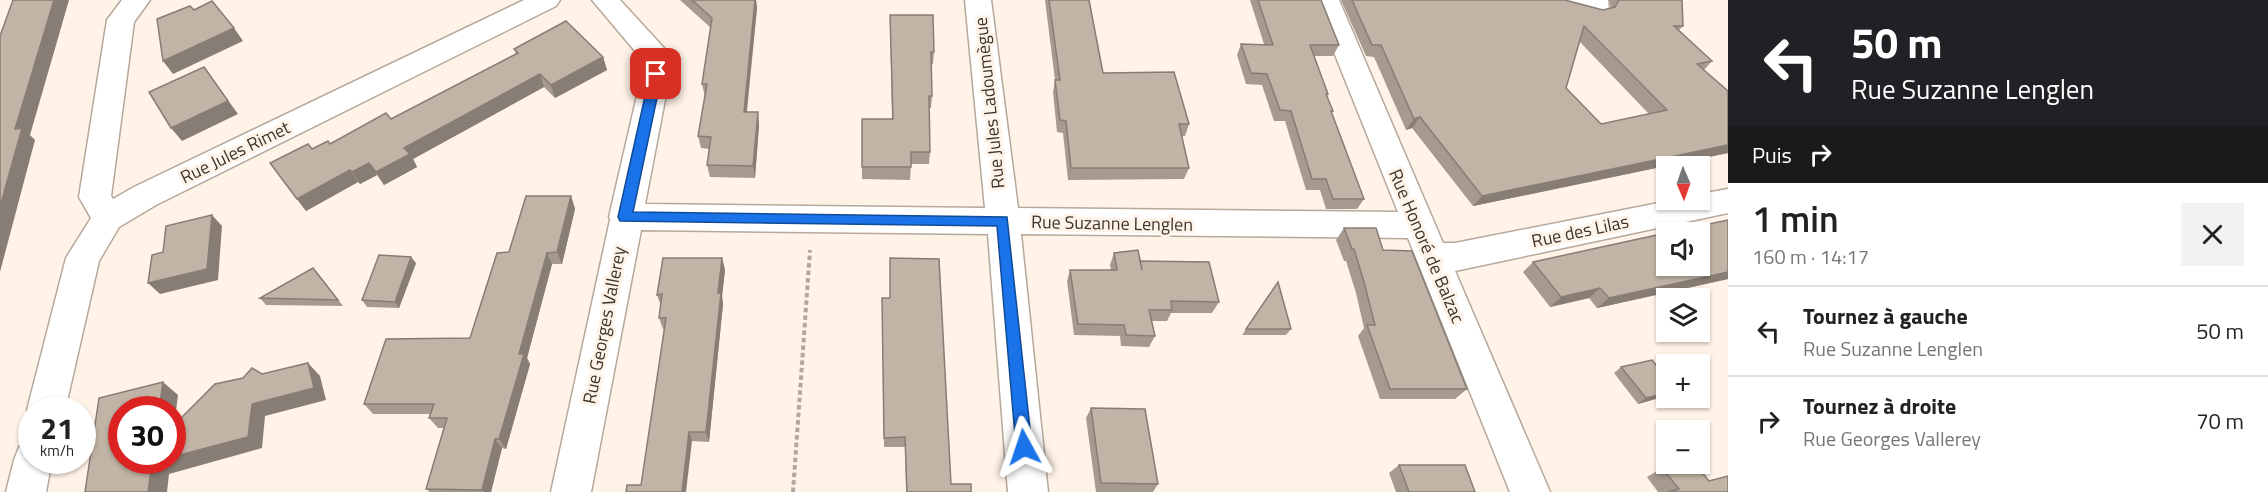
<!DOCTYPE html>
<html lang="fr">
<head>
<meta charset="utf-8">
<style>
  :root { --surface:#fff; --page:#f2f2f2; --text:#222; --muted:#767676; --line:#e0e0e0 }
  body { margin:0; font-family:"Titillium Web",sans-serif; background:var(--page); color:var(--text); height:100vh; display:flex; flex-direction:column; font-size:22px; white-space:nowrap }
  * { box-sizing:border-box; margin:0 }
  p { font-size:20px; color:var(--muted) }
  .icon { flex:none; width:33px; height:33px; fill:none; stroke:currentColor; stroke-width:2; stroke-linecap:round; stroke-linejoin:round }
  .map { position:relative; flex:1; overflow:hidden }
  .sheet { display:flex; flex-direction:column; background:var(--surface); width:540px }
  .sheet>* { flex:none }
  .top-card { background:#202124; color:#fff; overflow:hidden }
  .needle { width:39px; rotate:178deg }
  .buttons { position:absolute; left:1656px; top:156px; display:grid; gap:12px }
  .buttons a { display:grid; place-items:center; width:54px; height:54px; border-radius:0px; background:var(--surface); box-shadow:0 2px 4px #0004; font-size:30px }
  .speed { position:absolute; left:18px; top:396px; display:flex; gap:12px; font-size:30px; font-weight:700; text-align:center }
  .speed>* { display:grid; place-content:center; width:78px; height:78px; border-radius:50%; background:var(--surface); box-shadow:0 2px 4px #0004; line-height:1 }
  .speed small { font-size:15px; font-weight:400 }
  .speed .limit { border:9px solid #d22; background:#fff; color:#111 }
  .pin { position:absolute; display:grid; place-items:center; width:51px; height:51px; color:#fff; margin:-26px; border-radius:12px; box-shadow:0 3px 9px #0006 }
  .me { position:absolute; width:66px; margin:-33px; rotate:355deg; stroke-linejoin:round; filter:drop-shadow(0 0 4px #0008) }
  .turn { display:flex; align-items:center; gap:21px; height:126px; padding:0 24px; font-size:27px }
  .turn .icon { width:78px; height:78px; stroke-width:2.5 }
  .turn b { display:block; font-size:42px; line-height:51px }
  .then { display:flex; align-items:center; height:57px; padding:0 24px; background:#0003; gap:12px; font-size:22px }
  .round { display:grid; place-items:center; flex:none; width:63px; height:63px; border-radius:0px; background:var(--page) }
  .headline { display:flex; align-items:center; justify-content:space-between; height:102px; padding:0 24px }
  h1 { font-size:36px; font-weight:600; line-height:45px }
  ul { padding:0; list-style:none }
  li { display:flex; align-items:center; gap:18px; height:90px; padding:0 24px; border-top:2px solid var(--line) }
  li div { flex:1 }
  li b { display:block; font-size:22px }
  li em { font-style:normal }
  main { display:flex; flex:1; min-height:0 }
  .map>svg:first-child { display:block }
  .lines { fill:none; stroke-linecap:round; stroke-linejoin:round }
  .minor-casing { stroke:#b6a89a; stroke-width:3 }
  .path { stroke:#b2a79e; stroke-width:4; stroke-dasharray:4.5 3; stroke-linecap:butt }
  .minor { fill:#fff; fill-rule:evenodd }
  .wall { fill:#a69a8e; fill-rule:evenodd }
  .shaded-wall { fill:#877d74 }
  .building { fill:#c1b3a5; stroke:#877d74; stroke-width:1.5; fill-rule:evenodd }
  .route { fill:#1a73e8; stroke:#114b97; stroke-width:1.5 }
  .labels { text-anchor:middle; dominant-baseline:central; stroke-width:6; stroke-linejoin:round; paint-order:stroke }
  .street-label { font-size:18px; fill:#3b352f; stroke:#fff2e7 }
</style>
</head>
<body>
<main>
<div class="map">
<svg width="1728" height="492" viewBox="0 0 1728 492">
  <rect width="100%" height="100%" fill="#fff2e7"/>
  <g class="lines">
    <defs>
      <g id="minor">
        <polygon points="122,0 150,0 134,22 111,196 113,199 134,187 524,0 560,0 556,6 156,205 119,227 99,261 65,410 32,410 32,419 27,410 66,258 91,218 79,197 107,20"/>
        <polygon points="592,0 620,0 664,48 668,55 670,74 645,204 985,208 965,0 991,0 1018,208 1398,212 1313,0 1339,0 1443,243 1455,243 1674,200 1700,200 1700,194 1728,189 1728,213 1455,271 1550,492 1510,492 1408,238 1021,234 1048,492 1008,492 988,234 641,230 591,492 551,492 610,220 609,217 642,74 640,57"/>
        <polygon points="1541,0 1608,0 1609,10 1605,16 1595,19 1545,6"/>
        <polygon points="32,443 32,460 52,460 46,492 6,492 14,460 19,447"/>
      </g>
    </defs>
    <use href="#minor" class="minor-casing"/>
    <polyline class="path" points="793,492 810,250"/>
    <use href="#minor" class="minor"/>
  </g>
  <g class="wall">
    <polygon points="680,0 756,0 757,8 747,112 758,112 759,125 755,178 710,177 707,165 709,149 701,148 698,136 705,97 702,84 711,28"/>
    <polygon points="1045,0 1089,0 1103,73 1189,124 1185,136 1182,136 1189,168 1184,179 1068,180 1063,133 1057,132 1053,92 1055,80"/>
    <polygon points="1250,0 1321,0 1339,45 1333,56 1314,56 1328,94 1327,97 1333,111 1332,113 1364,199 1357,209 1326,209 1320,190 1306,190 1285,121 1274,121 1262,85 1246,84 1237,55 1241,44 1264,44"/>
    <path d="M 1341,0 L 1565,0 L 1603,10 L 1611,8 L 1609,0 L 1682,0 L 1683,26 L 1678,31 L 1712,61 L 1704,70 L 1728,91 L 1728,153 L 1473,206 L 1412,128 L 1406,130 L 1374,57 L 1366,56 ZM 1579,41 L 1649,114 L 1601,124 L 1566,88 Z"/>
    <polygon points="890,15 934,52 933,64 932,64 932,96 931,108 929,108 930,152 929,164 911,164 910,180 862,179 862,119 892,119"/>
    <polygon points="514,49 603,57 607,70 555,98 544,87 413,159 417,167 384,185 377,175 360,184 358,182 306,211 270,163 330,144 391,119 516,54"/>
    <polygon points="571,196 575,209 562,264 552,264 527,358 530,364 506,449 502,448 491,492 430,492 426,489 444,428 438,428 429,418 431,414 373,414 364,404 470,338 509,252"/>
    <polygon points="1728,220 1728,279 1597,308 1589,298 1550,307 1523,272 1533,262"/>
    <polygon points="1344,228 1383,250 1467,389 1455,399 1380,399 1358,336 1364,328 1356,293 1346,261 1344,261 1336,240"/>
    <polygon points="1114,253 1140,262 1219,302 1212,313 1171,313 1167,321 1152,321 1155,336 1149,347 1121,346 1120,336 1074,335 1067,281 1070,270 1111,270 1110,265"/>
    <polygon points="722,258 725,270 722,296 723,304 709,442 692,441 641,485 664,329 663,329 659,318 661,306 657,295"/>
    <polygon points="416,263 399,308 367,307 362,300"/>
    <polygon points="313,268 343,306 266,305 260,298"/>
    <polygon points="1278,282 1291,329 1286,335 1242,335"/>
    <polygon points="882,298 951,484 971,492 906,492 905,447 884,447"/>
    <polygon points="1621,367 1666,396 1638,404 1614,373"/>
    <polygon points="1091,408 1158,484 1153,492 1096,492 1086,418"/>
    <polygon points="1399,465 1475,492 1396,492 1389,473"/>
    <polygon points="1662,468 1709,481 1728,492 1658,492 1647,477"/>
  </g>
  <g class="shaded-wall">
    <polygon points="54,0 69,0 30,135 35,140 0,272 0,207 15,129"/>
    <polygon points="755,0 756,0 757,8 745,125 744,112"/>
    <polygon points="234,28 243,41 173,74 163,61"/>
    <polygon points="603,57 607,70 555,98 551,85"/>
    <polygon points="204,67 238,114 182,141 171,128"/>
    <polygon points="540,74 544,87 413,159 417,167 384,185 376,172 404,148"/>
    <polygon points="758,112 759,125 755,178 753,166"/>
    <polygon points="1420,117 1412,128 1406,130 1414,119"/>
    <polygon points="1728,145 1728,153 1473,206 1482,196"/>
    <polygon points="369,163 377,175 360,184 352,172"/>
    <polygon points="350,170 358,182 306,211 297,199"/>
    <polygon points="571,196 575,209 562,264 557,252"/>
    <polygon points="212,215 222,226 218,280 160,294 148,283"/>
    <polygon points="547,253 552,264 527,358 530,364 506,449 499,439 519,354"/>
    <polygon points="411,257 416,263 399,308 395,302"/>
    <polygon points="722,258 725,270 722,296 723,304 709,442 706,432 718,293"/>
    <polygon points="1728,272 1728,279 1597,308 1609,298"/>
    <polygon points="1600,288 1589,298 1550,307 1561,297"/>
    <polygon points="308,363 320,376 326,400 265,416 262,448 169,474 167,492 148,492 152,463 161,460 172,460 172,457 252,404"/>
    <polygon points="163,382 178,395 172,443 172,410 159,410"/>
    <polygon points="1666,393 1666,396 1638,404 1646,398"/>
    <polygon points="689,432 692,441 686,492 682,492"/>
    <polygon points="495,439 502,448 491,492 484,492 482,490"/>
  </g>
  <g class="building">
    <polygon points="13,0 54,0 15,129 22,128 0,207 0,36"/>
    <polygon points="692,0 755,0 744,112 758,112 753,166 707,165 711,137 698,136 707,84 702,84 712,18"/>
    <polygon points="1049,0 1089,0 1103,73 1174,72 1189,124 1179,124 1189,168 1071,168 1066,121 1060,120 1055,80 1060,80"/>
    <polygon points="1258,0 1321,0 1339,45 1310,45 1328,94 1326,94 1333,111 1331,111 1364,199 1333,199 1326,179 1312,179 1291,111 1280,110 1267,74 1251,73 1241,44 1273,45"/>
    <path d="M 1352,0 L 1565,0 L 1603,10 L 1615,7 L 1619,0 L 1682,0 L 1683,26 L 1674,26 L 1712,61 L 1697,64 L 1728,91 L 1728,145 L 1482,196 L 1420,117 L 1414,119 L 1381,45 L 1372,45 ZM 1584,26 L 1667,110 L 1601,124 L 1566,88 Z"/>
    <polygon points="212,1 234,28 163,61 157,19 190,6 194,10"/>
    <polygon points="890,15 933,15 934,52 931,52 932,96 929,96 930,152 911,152 911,167 862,167 862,119 893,119"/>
    <polygon points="566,21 603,57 551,85 540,74 404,148 410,154 376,172 369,163 352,172 350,170 297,199 270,163 308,144 312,149 328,141 330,144 386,113 391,119 518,53 514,49"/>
    <polygon points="204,67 228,101 171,128 149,92"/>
    <polygon points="526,196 571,196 557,252 547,253 519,354 524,354 499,439 495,439 482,490 426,489 447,418 429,418 434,404 364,404 386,339 470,338 497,253 509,252"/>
    <polygon points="212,215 207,269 148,283 152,255 163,252 166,226"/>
    <polygon points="1728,220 1728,272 1609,298 1600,288 1561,297 1533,262 1666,233 1666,266 1700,266 1700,232 1671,232"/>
    <polygon points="1344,228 1376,228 1383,250 1412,251 1467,389 1390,389 1367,325 1375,325 1364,282 1354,249 1352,249"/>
    <polygon points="1138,250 1142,270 1140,261 1209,262 1219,302 1171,301 1172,310 1149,310 1155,336 1126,335 1124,325 1078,324 1070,270 1117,270 1114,253"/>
    <polygon points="379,255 411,257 395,302 362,300"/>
    <polygon points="663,258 722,258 718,293 721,293 706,432 689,432 682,492 626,492 627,485 641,485 666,318 659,318 662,294 657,295"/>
    <polygon points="890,258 939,259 951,484 971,484 971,492 907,492 905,437 884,438 882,298 890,298"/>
    <polygon points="313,268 338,300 260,298"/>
    <polygon points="1278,282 1291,329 1246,329"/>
    <polygon points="1652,360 1666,377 1666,393 1646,398 1621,367"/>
    <polygon points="308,363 314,388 252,404 248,437 172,457 172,427 215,384 243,378 252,368 262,374"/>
    <polygon points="163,382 159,410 122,410 122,460 161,460 152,463 148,492 85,492 99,398"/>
    <polygon points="1091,408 1145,409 1158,484 1101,483"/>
    <polygon points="1681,464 1695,464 1709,481 1728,476 1728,492 1668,492 1679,489 1662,468"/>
    <polygon points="1399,465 1465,465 1475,492 1409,492"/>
  </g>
  <polygon class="route" points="656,70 662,74 633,212 1007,217 1032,447 1029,452 1024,454 1018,452 1016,447 997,226 620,221 618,217 650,74"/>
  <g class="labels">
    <g class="street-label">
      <text transform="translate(989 103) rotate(-96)">Rue Jules Ladoumègue</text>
      <text transform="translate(235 152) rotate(-26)">Rue Jules Rimet</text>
      <text transform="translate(1112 223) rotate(1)">Rue Suzanne Lenglen</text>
      <text transform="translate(1580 231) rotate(-12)">Rue des Lilas</text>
      <text transform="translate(1427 246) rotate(67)">Rue Honoré de Balzac</text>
      <text transform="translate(604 325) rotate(-79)">Rue Georges Vallerey</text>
    </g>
  </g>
</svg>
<div class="buttons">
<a><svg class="needle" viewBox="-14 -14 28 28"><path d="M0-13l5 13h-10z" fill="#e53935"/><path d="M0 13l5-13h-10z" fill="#767676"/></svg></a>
<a><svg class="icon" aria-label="sound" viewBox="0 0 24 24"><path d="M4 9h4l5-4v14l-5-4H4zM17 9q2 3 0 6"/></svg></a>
<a><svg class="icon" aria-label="layers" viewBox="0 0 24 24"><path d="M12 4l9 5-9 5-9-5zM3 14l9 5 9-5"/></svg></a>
<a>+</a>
<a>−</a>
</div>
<div class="speed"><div>21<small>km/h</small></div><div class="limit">30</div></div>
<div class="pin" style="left:656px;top:74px;background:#d93025"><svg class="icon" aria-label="arrive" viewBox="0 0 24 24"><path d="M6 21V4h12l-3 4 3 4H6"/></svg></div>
<svg class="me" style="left:1024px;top:447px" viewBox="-20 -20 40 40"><path d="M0-17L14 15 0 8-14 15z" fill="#1a73e8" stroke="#fff" stroke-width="4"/></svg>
</div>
<section class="sheet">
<div class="top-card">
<div class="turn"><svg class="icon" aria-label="left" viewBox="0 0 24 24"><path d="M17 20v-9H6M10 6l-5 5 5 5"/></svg><div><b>50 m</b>Rue Suzanne Lenglen</div></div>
<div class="then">Puis<svg class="icon" aria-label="right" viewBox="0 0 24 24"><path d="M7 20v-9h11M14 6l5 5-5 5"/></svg></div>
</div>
<div class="headline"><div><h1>1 min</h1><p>160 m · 14:17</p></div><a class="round"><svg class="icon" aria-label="close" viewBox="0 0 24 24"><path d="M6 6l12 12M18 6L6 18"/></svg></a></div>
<ul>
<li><svg class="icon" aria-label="left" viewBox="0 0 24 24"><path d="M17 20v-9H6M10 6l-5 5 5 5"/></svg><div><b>Tournez à gauche</b><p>Rue Suzanne Lenglen</p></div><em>50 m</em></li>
<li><svg class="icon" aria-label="right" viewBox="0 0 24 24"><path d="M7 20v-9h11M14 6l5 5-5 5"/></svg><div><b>Tournez à droite</b><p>Rue Georges Vallerey</p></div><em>70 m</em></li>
</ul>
</section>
</main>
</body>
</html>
